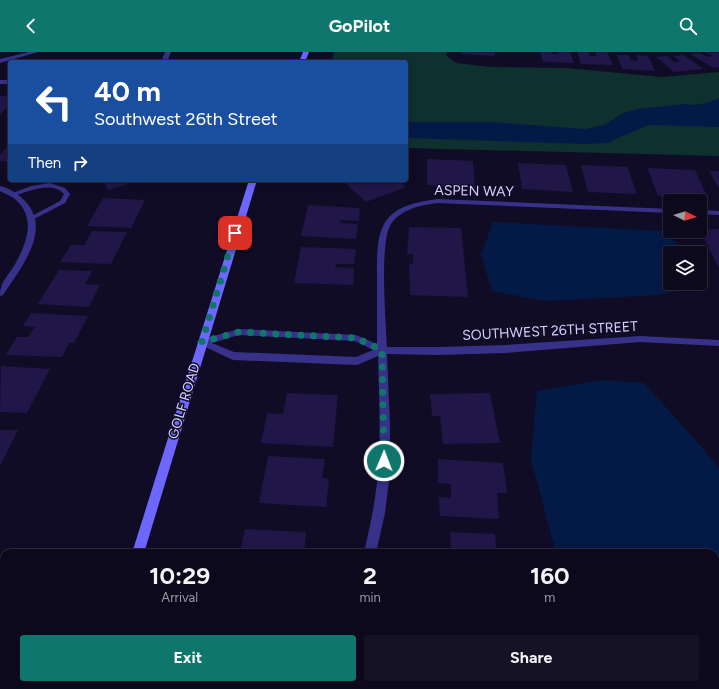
<!DOCTYPE html>
<html lang="en">
<head>
<meta charset="utf-8">
<style>
  :root { --surface:#0d091c; --page:#161225; --text:#f1f3f6; --muted:#9a9aa3; --line:#2d2a3b; --accent:#0f766e }
  body { margin:0; font-family:Figtree,sans-serif; background:var(--page); color:var(--text); height:100vh; display:flex; flex-direction:column; font-size:15px; white-space:nowrap }
  * { box-sizing:border-box; margin:0 }
  p { font-size:13px; color:var(--muted) }
  .icon { flex:none; width:22px; height:22px; fill:none; stroke:currentColor; stroke-width:2; stroke-linecap:round; stroke-linejoin:round }
  .map { position:relative; flex:1; overflow:hidden }
  .sheet { position:absolute; left:0px; top:497px; width:719px; height:140px; display:flex; flex-direction:column; background:var(--surface); border-radius:12px 12px 0 0; box-shadow:0 2px 10px #0003,0 0 0 1px var(--line) }
  .sheet>* { flex:none }
  .top-card { position:absolute; left:8px; top:8px; width:400px; height:122px; border-radius:4px; box-shadow:0 2px 10px #0003,0 0 0 1px var(--line); background:#1a4fa0; color:#fff; overflow:hidden }
  .needle { width:26px; rotate:95deg }
  .controls { position:absolute; left:663px; top:142px; display:grid; gap:8px }
  .controls a { display:grid; place-items:center; width:44px; height:44px; border-radius:4px; background:var(--surface); box-shadow:0 2px 10px #0003,0 0 0 1px var(--line); font-size:20px }
  .pin { position:absolute; display:grid; place-items:center; width:34px; height:34px; color:#fff; margin:-17px; border-radius:8px; box-shadow:0 2px 6px #0006 }
  .me { position:absolute; width:44px; margin:-22px; rotate:1deg; stroke-linejoin:round; filter:drop-shadow(0 0 3px #0008) }
  .turn { display:flex; align-items:center; gap:14px; height:84px; padding:0 20px; font-size:18px }
  .turn .icon { width:52px; height:52px; stroke-width:2.5 }
  .turn b { display:block; font-size:28px; line-height:34px }
  .then { display:flex; align-items:center; height:38px; padding:0 20px; background:#0003; gap:8px; font-size:15px }
  .eta { display:flex; justify-content:space-evenly; align-items:center; height:68px; text-align:center }
  .eta b { font-size:24px; font-weight:700; line-height:28px }
  .primary-button { display:flex; gap:8px; margin-top:auto; padding:8px 20px }
  .primary-button a { flex:1; height:46px; border-radius:4px; background:var(--accent); color:#fff; font-size:16px; font-weight:700; line-height:46px; text-align:center }
  .primary-button a+a { background:var(--page); color:var(--text) }
  header { display:flex; justify-content:space-between; align-items:center; height:52px; padding:0 20px; background:var(--accent); color:#fff; font-size:18px; font-weight:700 }
  .map>svg:first-child { display:block }
  .green { fill:#0e302f }
  .water { fill:#041a46 }
  .building { fill:#211648 }
  .lines { fill:none; stroke-linecap:round; stroke-linejoin:round }
  .lane { fill:#373189; fill-rule:evenodd }
  .street { fill:#373189; fill-rule:evenodd }
  .secondary { fill:#6e67ff; fill-rule:evenodd }
  .route { stroke:#0f766e; stroke-width:7; stroke-dasharray:0 12.6 }
  .labels { text-anchor:middle; dominant-baseline:central; stroke-width:3; stroke-linejoin:round; paint-order:stroke }
  .street-label { font-size:14px; fill:#d6d0ff; stroke:#110c25 }
</style>
</head>
<body>
<header><svg class="icon" aria-label="back" viewBox="0 0 24 24"><path d="M15 5l-7 7 7 7"/></svg>GoPilot<svg class="icon" aria-label="search" viewBox="0 0 24 24"><circle cx="10" cy="10" r="6"/><path d="M15 15l6 6"/></svg></header>
<div class="map">
<svg width="719" height="637" viewBox="0 0 719 637">
  <rect width="100%" height="100%" fill="#110c25"/>
  <polygon class="green" points="334,0 447,0 446,3 456,11 491,15 566,16 662,25 719,20 719,104 406,96 406,10 332,10"/>
  <g class="water">
    <path d="M 719,46 L 719,75 L 648,73 L 607,91 L 586,92 L 406,86 L 406,70 L 492,70 L 585,77 L 604,73 L 623,61 L 637,57 L 685,52 C 696,54 709,51 719,46 Z"/>
    <polygon points="493,170 660,179 691,201 670,201 670,231 695,231 695,235 659,243 545,249 492,239 481,203"/>
    <polygon points="603,328 644,331 697,390 719,416 719,637 594,637 592,633 715,633 715,501 556,501 531,407 537,339"/>
  </g>
  <g class="building">
    <polygon points="461,0 495,0 495,4 461,2"/>
    <polygon points="540,0 551,0 552,2 559,2 558,0 570,0 574,11 543,10"/>
    <polygon points="577,0 589,0 590,4 597,4 595,0 607,0 613,13 581,12"/>
    <polygon points="705,0 719,1 719,15 714,16 690,2 699,1 708,5 713,4"/>
    <polygon points="617,3 629,3 631,8 638,9 636,3 648,4 655,19 622,17"/>
    <polygon points="684,3 703,17 674,20 656,5 667,4 674,10 680,9 673,4"/>
    <polygon points="0,44 10,44 10,56 6,56 0,62"/>
    <polygon points="10,92 10,110 0,109 0,103"/>
    <polygon points="427,107 473,109 475,137 427,133"/>
    <polygon points="518,111 566,113 573,140 522,137"/>
    <polygon points="581,113 627,115 637,142 588,140"/>
    <polygon points="647,116 695,118 708,146 658,144"/>
    <polygon points="709,119 719,119 719,136"/>
    <polygon points="106,128 141,128 108,138 103,129"/>
    <polygon points="342,128 398,128 406,135 366,150"/>
    <polygon points="103,146 145,148 131,176 87,174"/>
    <polygon points="308,153 360,156 359,169 341,168 340,171 358,172 356,187 301,184"/>
    <polygon points="409,175 461,176 468,245 410,243 409,211 413,212 413,202 407,202"/>
    <polygon points="700,177 719,177 719,216 700,179"/>
    <polygon points="92,179 127,180 111,212 60,210 71,193 84,193"/>
    <polygon points="301,195 356,197 354,212 336,212 335,215 354,216 353,233 294,231"/>
    <polygon points="59,218 92,219 85,232 100,233 89,255 38,252"/>
    <polygon points="31,261 88,264 74,291 69,291 62,305 6,303 17,285 28,285 35,275 23,274"/>
    <polygon points="1,314 50,317 27,361 0,360"/>
    <polygon points="287,341 338,343 333,395 261,391 267,361 283,362"/>
    <polygon points="490,341 500,391 443,392 440,364 432,364 430,342"/>
    <polygon points="0,378 18,378 0,414"/>
    <polygon points="268,404 325,407 322,426 329,427 326,455 259,451"/>
    <polygon points="438,407 503,411 507,441 497,441 499,467 440,464 439,445 451,446 451,432 438,431"/>
    <polygon points="245,477 306,480 304,501 240,501"/>
    <polygon points="450,480 495,482 497,501 451,501"/>
    <polygon points="222,633 287,633 287,637 259,637"/>
    <polygon points="418,633 504,633 505,637 418,637"/>
  </g>
  <g class="lines">
    <path class="lane" d="M 50,131 L 65,136 L 70,142 L 65,151 L 34,167 L 30,167 L 28,166 L 60,149 L 64,142 C 52,128 27,140 13,144 L 10,142 L 31,134 Z"/>
    <g class="street">
      <polygon points="29,0 38,0 0,11 0,7"/>
      <polygon points="165,0 171,0 167,10 161,10"/>
      <rect x="0" y="28" width="10" height="4"/>
      <path d="M 0,134 C 9,136 20,143 26,150 C 52,179 20,217 3,243 L 0,244 C 0,230 7,225 14,214 C 26,193 37,167 16,148 C 12,144 5,142 0,139 Z"/>
      <path d="M 438,147 L 670,157 L 670,161 L 438,151 C 421,153 401,157 391,172 C 379,190 386,270 387,295 L 439,295 L 506,293 L 640,284 L 719,288 L 719,294 L 640,290 L 506,301 L 439,303 L 387,302 L 390,373 L 390,420 L 385,461 L 376,501 L 364,501 C 370,474 376,447 378,420 C 381,381 379,342 378,304 L 357,313 L 233,308 L 199,292 L 197,290 L 199,288 L 239,277 L 356,283 L 377,292 C 377,270 377,249 377,228 C 376,174 380,154 438,147 ZM 239,283 L 355,289 L 373,298 L 356,305 L 234,300 L 212,291 Z"/>
      <polygon points="700,158 719,159 719,163 700,162"/>
      <polygon points="342,633 356,633 357,637 343,637"/>
    </g>
    <g class="secondary">
      <polygon points="303,0 309,0 305,10 299,10"/>
      <polygon points="249,128 257,128 144,501 132,501"/>
      <polygon points="90,633 105,633 104,637 89,637"/>
    </g>
  </g>
  <g class="lines">
    <polyline class="route" points="235,181 202,290 239,280 356,286 382,298 384,409"/>
  </g>
  <g class="labels">
    <g class="street-label">
      <text transform="translate(474 139) rotate(1)">ASPEN WAY</text>
      <text transform="translate(550 279) rotate(-3)">SOUTHWEST 26TH STREET</text>
      <text transform="translate(184 349) rotate(-73)">GOLF ROAD</text>
    </g>
  </g>
</svg>
<div class="controls">
<a><svg class="needle" viewBox="-14 -14 28 28"><path d="M0-13l5 13h-10z" fill="#e53935"/><path d="M0 13l5-13h-10z" fill="#9a9aa3"/></svg></a>
<a><svg class="icon" aria-label="layers" viewBox="0 0 24 24"><path d="M12 4l9 5-9 5-9-5zM3 14l9 5 9-5"/></svg></a>
</div>
<div class="pin" style="left:235px;top:181px;background:#d93025"><svg class="icon" aria-label="arrive" viewBox="0 0 24 24"><path d="M6 21V4h12l-3 4 3 4H6"/></svg></div>
<svg class="me" style="left:384px;top:409px" viewBox="-20 -20 40 40"><circle r="17" fill="#0f766e" stroke="#fff" stroke-width="3"/><path d="M0-11L8 9 0 5-8 9z" fill="#fff"/></svg>
<div class="top-card">
<div class="turn"><svg class="icon" aria-label="left" viewBox="0 0 24 24"><path d="M17 20v-9H6M10 6l-5 5 5 5"/></svg><div><b>40 m</b>Southwest 26th Street</div></div>
<div class="then">Then<svg class="icon" aria-label="right" viewBox="0 0 24 24"><path d="M7 20v-9h11M14 6l5 5-5 5"/></svg></div>
</div>
<section class="sheet">
<div class="eta">
<div><b>10:29</b><p>Arrival</p></div>
<div><b>2</b><p>min</p></div>
<div><b>160</b><p>m</p></div>
</div>
<div class="primary-button"><a>Exit</a><a>Share</a></div>
</section>
</div>
</body>
</html>
